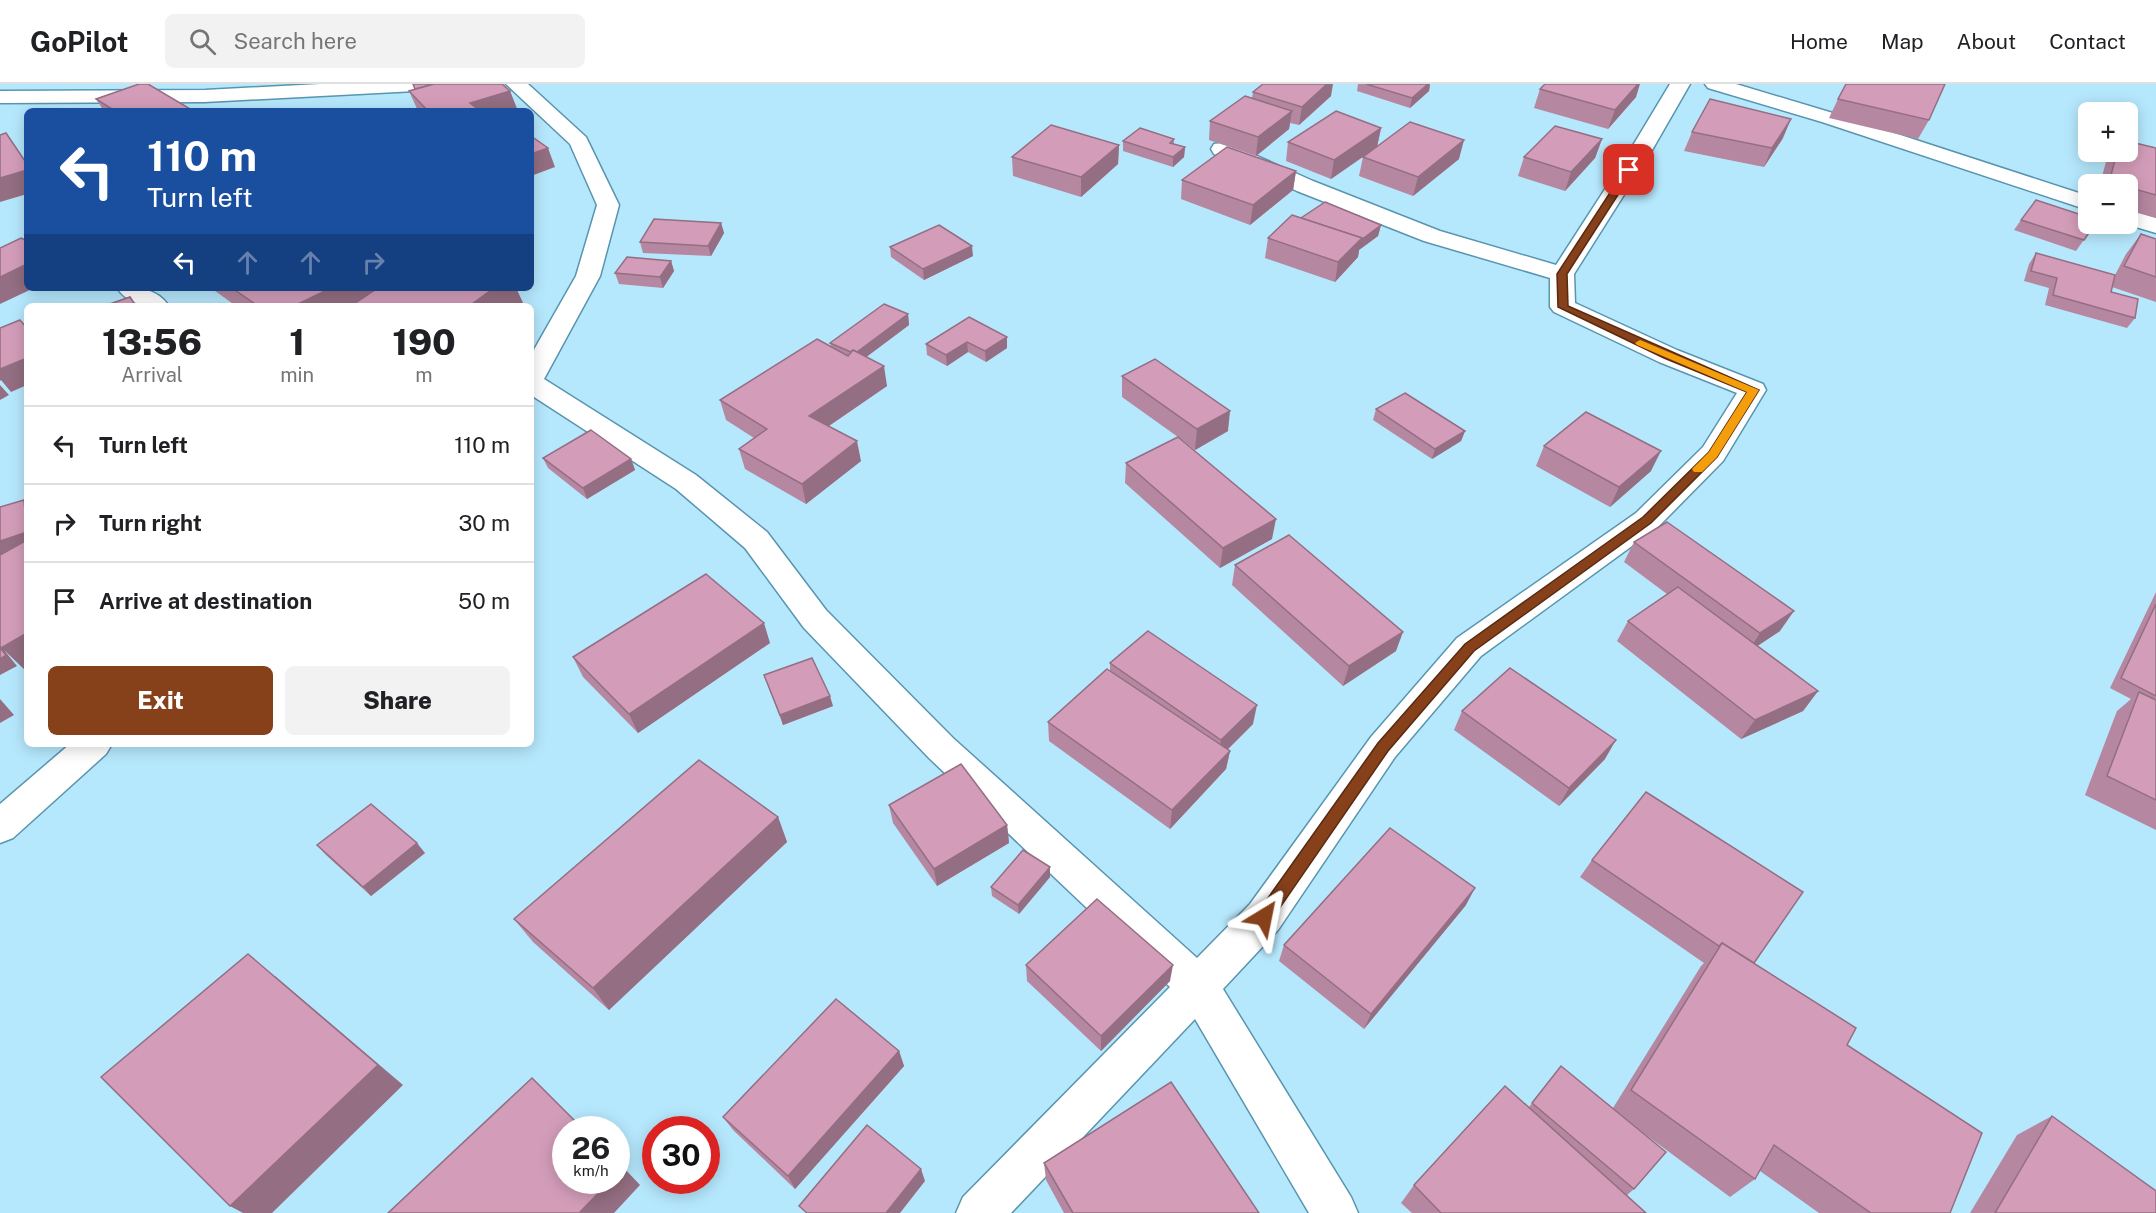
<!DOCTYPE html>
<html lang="en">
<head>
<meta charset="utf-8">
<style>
  :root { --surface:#fff; --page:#f2f2f2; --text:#202124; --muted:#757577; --line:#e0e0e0; --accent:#86401a }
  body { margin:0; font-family:"Public Sans",sans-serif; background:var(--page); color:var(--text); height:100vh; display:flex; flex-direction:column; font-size:22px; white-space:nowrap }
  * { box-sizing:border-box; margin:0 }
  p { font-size:20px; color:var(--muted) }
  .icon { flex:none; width:33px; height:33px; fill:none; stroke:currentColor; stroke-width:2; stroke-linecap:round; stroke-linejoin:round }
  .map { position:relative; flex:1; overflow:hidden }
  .panel { position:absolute; left:24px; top:219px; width:510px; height:444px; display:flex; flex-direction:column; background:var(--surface); border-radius:9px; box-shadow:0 3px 15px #0003 }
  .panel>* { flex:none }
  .hud { position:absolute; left:24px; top:24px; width:510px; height:183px; border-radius:9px; box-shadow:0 3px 15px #0003; background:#1a4fa0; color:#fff; overflow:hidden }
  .tools { position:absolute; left:2078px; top:18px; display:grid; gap:12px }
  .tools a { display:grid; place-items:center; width:60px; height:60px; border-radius:9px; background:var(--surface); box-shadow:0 3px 15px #0003; font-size:30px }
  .speed { position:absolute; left:552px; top:1032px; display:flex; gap:12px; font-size:30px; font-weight:700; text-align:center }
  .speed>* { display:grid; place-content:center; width:78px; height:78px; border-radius:50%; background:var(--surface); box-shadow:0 3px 15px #0003; line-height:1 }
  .speed small { font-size:15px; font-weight:400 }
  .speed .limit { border:9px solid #d22; background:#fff; color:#111 }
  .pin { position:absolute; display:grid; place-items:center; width:51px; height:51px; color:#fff; margin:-26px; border-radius:12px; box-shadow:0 3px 9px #0006 }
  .me { position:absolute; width:66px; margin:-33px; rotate:35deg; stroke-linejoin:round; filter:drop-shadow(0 0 4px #0008) }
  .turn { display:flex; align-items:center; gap:21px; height:126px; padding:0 24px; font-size:27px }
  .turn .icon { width:78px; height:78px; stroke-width:2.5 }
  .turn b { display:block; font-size:42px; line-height:51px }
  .lanes { display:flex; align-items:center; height:57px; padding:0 24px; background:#0003; justify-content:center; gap:30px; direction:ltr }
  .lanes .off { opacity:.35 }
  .eta { display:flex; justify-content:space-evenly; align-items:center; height:102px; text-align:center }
  .eta b { font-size:36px; font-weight:800; line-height:42px }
  .cta { display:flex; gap:12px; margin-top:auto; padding:12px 24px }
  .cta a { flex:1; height:69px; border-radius:9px; background:var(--accent); color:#fff; font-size:24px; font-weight:800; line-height:69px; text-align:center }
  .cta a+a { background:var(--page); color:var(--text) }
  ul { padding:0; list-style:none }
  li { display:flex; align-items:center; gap:18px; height:78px; padding:0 24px; border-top:2px solid var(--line) }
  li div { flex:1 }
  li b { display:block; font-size:22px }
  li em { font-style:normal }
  header { display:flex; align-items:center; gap:36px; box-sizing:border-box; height:84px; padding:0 30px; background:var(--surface); border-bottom:2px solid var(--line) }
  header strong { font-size:28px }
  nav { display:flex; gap:33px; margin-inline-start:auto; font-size:21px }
  .search { width:420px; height:54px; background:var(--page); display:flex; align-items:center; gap:15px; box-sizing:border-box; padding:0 21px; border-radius:9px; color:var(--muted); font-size:22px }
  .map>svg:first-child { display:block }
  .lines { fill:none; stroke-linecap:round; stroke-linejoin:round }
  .street-casing { stroke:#5895ae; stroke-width:3 }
  .street { fill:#fff; fill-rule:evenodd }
  .wall { fill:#b587a0 }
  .shaded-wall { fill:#946e82 }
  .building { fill:#d39dba; stroke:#946e82; stroke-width:1.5 }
  .route { fill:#86401a; stroke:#572a11; stroke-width:1.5 }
  .slow { fill:#f59e0b }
</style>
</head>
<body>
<header>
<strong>GoPilot</strong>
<div class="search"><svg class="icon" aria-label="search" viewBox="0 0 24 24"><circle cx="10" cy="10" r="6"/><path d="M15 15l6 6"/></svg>Search here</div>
<nav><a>Home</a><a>Map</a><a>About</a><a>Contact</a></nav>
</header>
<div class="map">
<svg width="2156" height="1129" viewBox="0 0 2156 1129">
  <rect width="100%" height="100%" fill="#b6e8fd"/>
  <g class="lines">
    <defs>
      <g id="street">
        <polygon points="320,0 445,0 442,4 435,6 205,18 0,19 0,7 205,6"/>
        <polygon points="506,0 528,0 586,53 619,121 600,192 544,295 696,391 767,448 826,526 953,654 1197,874 1250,820 1371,653 1457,554 1636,429 1703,363 1737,309 1659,278 1554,228 1550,223 1550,194 1424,157 1297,107 1214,70 1211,65 1214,60 1222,59 1230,60 1313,97 1440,147 1556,181 1629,68 1670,0 1690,0 1651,68 1574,190 1575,219 1677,266 1763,300 1766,306 1723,377 1658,443 1481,572 1395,673 1278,846 1223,905 1351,1113 1358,1129 1309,1129 1195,935 1011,1129 956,1129 963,1113 1170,903 929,674 804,544 745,464 676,405 531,311 531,271 576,192 597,121 570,60"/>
        <polygon points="1705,0 1736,0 1836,30 2088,112 2088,126 1822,38 1708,4"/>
        <polygon points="2127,125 2156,134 2156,149 2126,140"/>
        <path d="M 117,204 C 137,204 156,203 169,222 C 148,222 130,223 117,204 Z"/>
        <polygon points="70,660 112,660 106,670 13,754 0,759 0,720"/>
      </g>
    </defs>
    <use href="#street" class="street-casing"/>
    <use href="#street" class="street"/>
  </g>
  <g class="wall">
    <polygon points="1358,0 1430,0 1429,7 1410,24 1357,7"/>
    <polygon points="415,5 510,7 517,25 512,27 418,27 409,7"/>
    <polygon points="1540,5 1636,13 1608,45 1534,24"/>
    <polygon points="1253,8 1331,12 1299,41 1290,39 1289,45 1256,72 1209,56 1210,37 1252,14"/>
    <polygon points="96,15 192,27 104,27"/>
    <polygon points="1838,15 1929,36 1918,55 1829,34"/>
    <polygon points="1381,44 1377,63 1331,95 1286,77 1288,58"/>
    <polygon points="1692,48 1783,54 1764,83 1684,67"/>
    <polygon points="1174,55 1174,60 1185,63 1184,73 1173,83 1123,67 1123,57"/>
    <polygon points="1602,55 1595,74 1565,107 1518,92 1524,73"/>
    <polygon points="1119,61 1118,80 1081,113 1013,92 1012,73"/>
    <polygon points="2156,64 2156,134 2127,126 2127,100 2100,100 2107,74 2112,68 2127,68"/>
    <polygon points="1363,73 1459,75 1413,112 1359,92"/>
    <polygon points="1296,87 1293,106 1250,141 1181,115 1182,96"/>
    <polygon points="1301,134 1381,141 1378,152 1359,166 1358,173 1335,198 1265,174 1268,154"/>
    <polygon points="2021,136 2095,140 2076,167 2014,146"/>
    <polygon points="721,139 724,149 711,172 643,169 640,158"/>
    <polygon points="2141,150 2156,155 2156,218 2112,203 2111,208 2135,234 2127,244 2045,221 2049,204 2024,197 2029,180 2036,169 2115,191 2126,170"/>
    <polygon points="890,163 973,172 924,196 891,173"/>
    <polygon points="671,177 674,187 663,204 619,200 615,189"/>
    <polygon points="211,204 516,204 523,219 519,222 236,222"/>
    <polygon points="908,230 909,241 866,273 887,302 829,342 861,377 806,420 745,385 739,365 754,354 726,336 720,316 831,262 830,259"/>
    <polygon points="969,233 1007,264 986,278 968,268 947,282 927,271 926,260"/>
    <polygon points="1122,292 1228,347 1195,366 1180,354 1272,455 1220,484 1125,399 1126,379 1178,353 1122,313"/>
    <polygon points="1376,325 1465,347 1461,357 1432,375 1373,336"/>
    <polygon points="1544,362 1651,387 1610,423 1536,382"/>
    <polygon points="543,374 631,375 635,386 587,415 548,384"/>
    <polygon points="1634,458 1780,547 1757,562 1818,607 1803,627 1741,655 1617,557 1628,537 1667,510 1624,478"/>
    <polygon points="1235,481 1396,567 1343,602 1232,501"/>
    <polygon points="2156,508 2156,746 2085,711 2117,627 2131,615 2110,604"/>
    <polygon points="770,559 638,649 583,593 573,573"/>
    <polygon points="1110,579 1253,640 1228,665 1230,667 1226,685 1170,745 1049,657 1048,638 1110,587"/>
    <polygon points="764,591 833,622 783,641"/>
    <polygon points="1462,627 1605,675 1559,722 1454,646"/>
    <polygon points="889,721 1007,741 1009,759 937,802 893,739"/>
    <polygon points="778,733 787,758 609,926 533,858 514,835"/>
    <polygon points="317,761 425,769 371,812 326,771"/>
    <polygon points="1592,776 1754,879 1847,961 1950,1129 1819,1129 1760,1087 1755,1095 1730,1113 1638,1045 1634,1105 1627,1111 1646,1129 1412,1129 1401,1119 1414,1101 1529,1023 1561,982 1613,1024 1701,882 1704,879 1580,793"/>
    <polygon points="1050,793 1019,830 992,812 991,803"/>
    <polygon points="1466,821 1364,945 1279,877 1284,861"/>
    <polygon points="1026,881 1170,897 1101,967 1027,897"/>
    <polygon points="899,967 904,982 795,1105 733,1046 723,1033"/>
    <polygon points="2052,1032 2156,1129 1970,1129 2017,1051"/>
    <polygon points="1044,1079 1259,1129 1064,1129 1046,1096"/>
  </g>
  <g class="shaded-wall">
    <polygon points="1327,0 1333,0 1331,12 1299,41 1302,23"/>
    <polygon points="1428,0 1430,0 1429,7 1410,24 1412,14"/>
    <polygon points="1638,0 1640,0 1636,13 1608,45 1615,26"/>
    <polygon points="510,7 517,25 512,27 474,27 470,19"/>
    <polygon points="1292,27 1289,45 1256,72 1258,53"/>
    <polygon points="1791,35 1783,54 1764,83 1772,64"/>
    <polygon points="1381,44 1377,63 1331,95 1334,76"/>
    <polygon points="1602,55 1595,74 1565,107 1571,88"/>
    <polygon points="1464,56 1459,75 1413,112 1418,93"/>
    <polygon points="1119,61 1118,80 1081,113 1081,93"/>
    <polygon points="1185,63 1184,73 1173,83 1173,73"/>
    <polygon points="548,64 555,83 531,92 531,70"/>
    <polygon points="27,86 27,110 0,118 0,94"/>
    <polygon points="1296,87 1293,106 1250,141 1253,121"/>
    <polygon points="721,139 724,149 711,172 708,162"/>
    <polygon points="1381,141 1378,152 1359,166 1358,173 1335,198 1338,178 1362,154"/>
    <polygon points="972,162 973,172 924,196 923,185"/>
    <polygon points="671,177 674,187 663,204 660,193"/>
    <polygon points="27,180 27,204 34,204 0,220 0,193"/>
    <polygon points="331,204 388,204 366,222 294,222"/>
    <polygon points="494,204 516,204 523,219 519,222 469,222"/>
    <polygon points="908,230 909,241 857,280 855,270"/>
    <polygon points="1007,253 1007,264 986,278 985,267"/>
    <polygon points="967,258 968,268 947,282 946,271"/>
    <polygon points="27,274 27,301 11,308 1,296 0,297 0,285"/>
    <polygon points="884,282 887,302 814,352 809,332"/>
    <polygon points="0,301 9,311 0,316"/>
    <polygon points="1230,327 1228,347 1195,366 1197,345"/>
    <polygon points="1465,347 1461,357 1432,375 1435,365"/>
    <polygon points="857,357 861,377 806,420 802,400"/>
    <polygon points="1661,367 1651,387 1610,423 1619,403"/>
    <polygon points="631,375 635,386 587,415 583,404"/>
    <polygon points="24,416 27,419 27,444"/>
    <polygon points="1276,435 1272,455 1220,484 1223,464"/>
    <polygon points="27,448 27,462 0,471 0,457"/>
    <polygon points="1794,527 1780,547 1747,569 1760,549"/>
    <polygon points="764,539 770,559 638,649 629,630"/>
    <polygon points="1403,548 1396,567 1343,602 1349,582"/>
    <polygon points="27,549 27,588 4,566 17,582 0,591 0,562"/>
    <polygon points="1818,607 1803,627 1741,655 1755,636"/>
    <polygon points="830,612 833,622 783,641 780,631"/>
    <polygon points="0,615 14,631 0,639"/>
    <polygon points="1257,621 1253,640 1218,675 1221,656"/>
    <polygon points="1616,656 1605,675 1559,722 1569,704"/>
    <polygon points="1230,667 1226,685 1170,745 1172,726"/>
    <polygon points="778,733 787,758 609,926 593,904"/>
    <polygon points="1007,741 1009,759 937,802 934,785"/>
    <polygon points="417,759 425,769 371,812 363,803"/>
    <polygon points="1050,783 1050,793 1019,830 1018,821"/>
    <polygon points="1475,804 1466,821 1364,945 1371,930"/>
    <polygon points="1173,881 1170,897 1101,967 1101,952"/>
    <polygon points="275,892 403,1001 272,1129 243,1129 230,1122"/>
    <polygon points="899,967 904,982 795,1105 788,1092"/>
    <polygon points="623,1083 640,1101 614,1129 579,1129 611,1096 616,1096 616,1090"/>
    <polygon points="921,1085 925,1097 900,1129 886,1129"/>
  </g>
  <g class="building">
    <polygon points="139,0 148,0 192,26 115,27 96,15"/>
    <polygon points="413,0 434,0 415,5"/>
    <polygon points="434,0 502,0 510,7 470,19 479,26 477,27 428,27 409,7"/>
    <polygon points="1263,0 1327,0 1302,23 1253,8"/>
    <polygon points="1366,0 1428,0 1412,14"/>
    <polygon points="1545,0 1638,0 1615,26 1540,5"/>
    <polygon points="1846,0 1945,0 1929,36 1838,15"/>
    <polygon points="1245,12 1292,27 1258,53 1210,37"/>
    <polygon points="1710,15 1791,35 1772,64 1692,48"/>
    <polygon points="1336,27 1381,44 1334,76 1288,58"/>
    <polygon points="1410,38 1464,56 1418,93 1363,73"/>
    <polygon points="1051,41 1119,61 1081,93 1012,73"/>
    <polygon points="1555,42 1602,55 1571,88 1524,73"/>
    <polygon points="1140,44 1174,55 1170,59 1185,63 1173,73 1123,57"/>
    <polygon points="6,49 27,80 27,86 0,94 0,51"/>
    <polygon points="531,52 548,64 531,70"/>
    <polygon points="2127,57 2156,64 2156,111 2127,103 2127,100 2116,100 2109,99 2117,68 2127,68"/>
    <polygon points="1227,63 1296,87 1253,121 1182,96"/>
    <polygon points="2036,116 2088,133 2088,140 2095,140 2084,156 2021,136"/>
    <polygon points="1325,118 1381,141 1361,156 1362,154 1301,134"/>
    <polygon points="1292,131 1362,154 1338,178 1268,154"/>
    <polygon points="654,135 721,139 708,162 640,158"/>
    <polygon points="939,141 972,162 923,185 890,163"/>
    <polygon points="2141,150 2156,155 2156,193 2124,182"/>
    <polygon points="21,154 27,157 27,180 0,193 0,164"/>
    <polygon points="2036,169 2115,191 2111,208 2138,215 2135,234 2053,211 2057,194 2031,187"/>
    <polygon points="627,173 671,177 660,193 615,189"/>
    <polygon points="232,204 331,204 294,222 258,222"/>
    <polygon points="378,204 494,204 469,222 351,222"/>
    <polygon points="130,213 136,222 104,222"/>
    <polygon points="884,220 908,230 857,268 853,266 851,268 830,259"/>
    <polygon points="969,233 1007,253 985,267 967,258 946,271 926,260"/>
    <polygon points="20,236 27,244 27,274 0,285 0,244"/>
    <polygon points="817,255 848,272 853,266 884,282 809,332 857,357 802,400 739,365 767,345 720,316"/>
    <polygon points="1155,275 1230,327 1197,345 1122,292"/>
    <polygon points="1405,309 1465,347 1435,365 1376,325"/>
    <polygon points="1586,328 1661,367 1619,403 1544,362"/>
    <polygon points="591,346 631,375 583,404 543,374"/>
    <polygon points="1178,353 1276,435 1223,464 1126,379"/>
    <polygon points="24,416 27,448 0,457 0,423"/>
    <polygon points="1667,438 1794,527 1760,549 1634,458"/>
    <polygon points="1289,451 1403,548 1349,582 1235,481"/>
    <polygon points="27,456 27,549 1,564 0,562 0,471"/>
    <polygon points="706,490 764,539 629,630 573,573"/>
    <polygon points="1678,503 1818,607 1755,636 1628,537"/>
    <polygon points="2156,520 2156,612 2121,594"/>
    <polygon points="1148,547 1257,621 1221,656 1110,579"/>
    <polygon points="0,564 6,571 0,575"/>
    <polygon points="812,574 830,612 780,631 764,591"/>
    <polygon points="1510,584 1616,656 1569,704 1462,627"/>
    <polygon points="1107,585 1230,667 1172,726 1048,638"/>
    <polygon points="2139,608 2156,616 2156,716 2107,692"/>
    <polygon points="699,676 778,733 593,904 514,835"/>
    <polygon points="961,680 1007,741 934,785 889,721"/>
    <polygon points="1646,708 1803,808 1754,879 1722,859 1719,862 1592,776"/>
    <polygon points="371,720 417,759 363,803 317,761"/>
    <polygon points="1390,744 1475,804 1371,930 1284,861"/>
    <polygon points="1023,766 1050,783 1018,821 991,803"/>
    <polygon points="1097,815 1173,881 1101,952 1026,881"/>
    <polygon points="1722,859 1856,944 1847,961 1982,1049 1950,1129 1871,1129 1774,1061 1755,1095 1631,1006"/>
    <polygon points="248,870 378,981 230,1122 101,993"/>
    <polygon points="836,915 899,967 788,1092 723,1033"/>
    <polygon points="1561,982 1666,1068 1634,1105 1532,1019"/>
    <polygon points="532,994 584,1046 566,1046 566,1096 611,1096 579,1129 388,1129"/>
    <polygon points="1171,998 1259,1129 1073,1129 1044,1079"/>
    <polygon points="1505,1002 1646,1129 1441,1129 1414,1101"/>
    <polygon points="2052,1032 2156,1107 2156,1129 1995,1129"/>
    <polygon points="867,1041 921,1085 886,1129 807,1129 799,1122"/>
    <polygon points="616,1077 623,1083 616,1090"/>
  </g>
  <polygon class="route" points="1626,84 1634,86 1567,190 1568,222 1759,306 1717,373 1651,439 1474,567 1388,667 1270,838 1264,841 1258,838 1256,833 1258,828 1378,659 1465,560 1643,433 1709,368 1747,308 1664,274 1558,223 1557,190"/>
  <polygon class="slow" points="1640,256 1759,306 1717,373 1702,388 1694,388 1692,385 1709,368 1747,308 1637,261 1635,259"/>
</svg>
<div class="tools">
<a>+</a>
<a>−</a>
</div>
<div class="speed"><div>26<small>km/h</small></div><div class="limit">30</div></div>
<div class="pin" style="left:1629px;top:86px;background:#d93025"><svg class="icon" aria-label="arrive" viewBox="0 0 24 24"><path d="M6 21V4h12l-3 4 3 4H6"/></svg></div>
<svg class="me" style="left:1264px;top:833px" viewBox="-20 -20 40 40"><path d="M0-17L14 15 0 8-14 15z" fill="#86401a" stroke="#fff" stroke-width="4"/></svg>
<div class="hud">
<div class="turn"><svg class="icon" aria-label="left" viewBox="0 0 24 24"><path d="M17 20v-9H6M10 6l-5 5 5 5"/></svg><div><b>110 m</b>Turn left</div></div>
<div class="lanes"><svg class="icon" aria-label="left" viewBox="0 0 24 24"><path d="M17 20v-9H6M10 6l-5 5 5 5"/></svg><svg class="icon off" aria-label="ahead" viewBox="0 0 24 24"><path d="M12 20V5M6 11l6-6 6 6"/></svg><svg class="icon off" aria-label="ahead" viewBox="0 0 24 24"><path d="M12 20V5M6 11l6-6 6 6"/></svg><svg class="icon off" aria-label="right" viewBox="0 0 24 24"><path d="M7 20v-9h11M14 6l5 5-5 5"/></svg></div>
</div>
<section class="panel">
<div class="eta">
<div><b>13:56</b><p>Arrival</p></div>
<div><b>1</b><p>min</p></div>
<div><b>190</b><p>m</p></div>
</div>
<ul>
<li><svg class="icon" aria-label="left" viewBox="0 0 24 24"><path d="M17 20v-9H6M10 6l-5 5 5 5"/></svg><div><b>Turn left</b></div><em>110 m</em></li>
<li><svg class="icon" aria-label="right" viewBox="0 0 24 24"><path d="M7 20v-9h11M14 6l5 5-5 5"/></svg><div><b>Turn right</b></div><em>30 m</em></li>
<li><svg class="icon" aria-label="arrive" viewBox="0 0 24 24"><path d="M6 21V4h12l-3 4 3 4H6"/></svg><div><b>Arrive at destination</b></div><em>50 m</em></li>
</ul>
<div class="cta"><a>Exit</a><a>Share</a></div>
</section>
</div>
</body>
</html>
